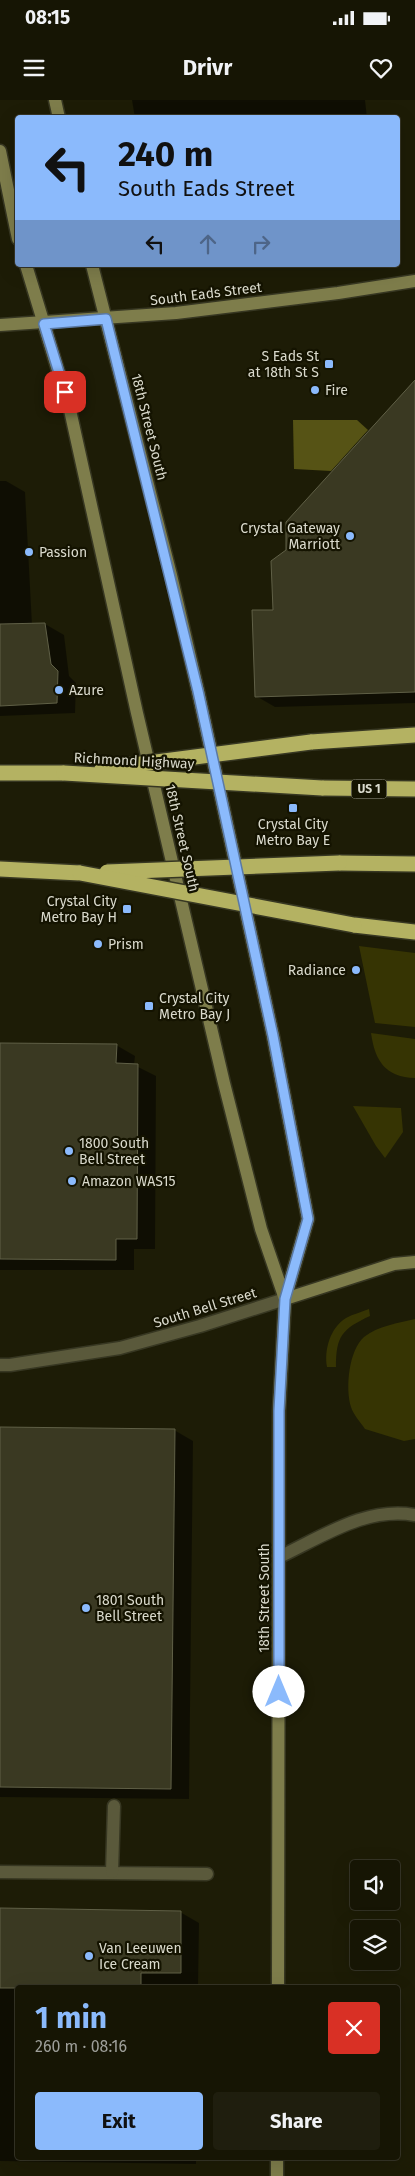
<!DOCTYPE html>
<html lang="en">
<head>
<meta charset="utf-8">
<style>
  :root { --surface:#161504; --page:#1f1e0e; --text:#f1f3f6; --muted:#9e9f9a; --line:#353426; --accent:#8bbafc }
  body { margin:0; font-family:"Fira Sans",sans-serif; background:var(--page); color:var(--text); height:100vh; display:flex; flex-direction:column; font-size:19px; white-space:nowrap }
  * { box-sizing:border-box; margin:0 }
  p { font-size:16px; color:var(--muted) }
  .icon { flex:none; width:28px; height:28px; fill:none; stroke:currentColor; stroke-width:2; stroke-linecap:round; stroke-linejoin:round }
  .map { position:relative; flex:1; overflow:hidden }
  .panel { position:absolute; left:15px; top:1885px; width:385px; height:175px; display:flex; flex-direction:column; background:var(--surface); border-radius:5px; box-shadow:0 5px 20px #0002,0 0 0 1px var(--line) }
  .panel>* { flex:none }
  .top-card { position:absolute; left:15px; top:15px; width:385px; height:152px; border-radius:5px; box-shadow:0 5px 20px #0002,0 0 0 1px var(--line); background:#8bbafc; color:#111; overflow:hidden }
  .buttons { position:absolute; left:350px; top:1760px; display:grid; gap:10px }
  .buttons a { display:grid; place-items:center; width:50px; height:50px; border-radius:5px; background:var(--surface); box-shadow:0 5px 20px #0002,0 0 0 1px var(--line); font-size:25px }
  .pin { position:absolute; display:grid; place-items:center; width:42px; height:42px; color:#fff; margin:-21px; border-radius:10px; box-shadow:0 2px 8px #0006 }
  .me { position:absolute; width:55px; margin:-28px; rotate:0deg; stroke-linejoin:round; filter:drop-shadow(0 0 4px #0008) }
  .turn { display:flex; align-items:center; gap:18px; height:105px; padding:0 20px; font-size:22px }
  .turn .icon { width:65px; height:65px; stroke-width:2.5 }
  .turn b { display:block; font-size:35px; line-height:42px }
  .lanes { display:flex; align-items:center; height:48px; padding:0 20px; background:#0003; justify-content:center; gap:25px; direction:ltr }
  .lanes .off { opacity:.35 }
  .round { display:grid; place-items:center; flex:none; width:52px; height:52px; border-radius:5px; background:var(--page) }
  .overview { display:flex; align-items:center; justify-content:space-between; height:85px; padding:0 20px }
  h1 { font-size:30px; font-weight:700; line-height:38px; color:var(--accent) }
  .cta { display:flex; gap:10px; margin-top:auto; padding:10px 20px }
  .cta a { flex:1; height:58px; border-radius:5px; background:var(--accent); color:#111; font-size:20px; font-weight:700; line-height:58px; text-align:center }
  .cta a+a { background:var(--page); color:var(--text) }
  .status { display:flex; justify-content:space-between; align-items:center; height:35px; padding:0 25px; background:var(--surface); direction:ltr }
  .status svg { height:14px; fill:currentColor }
  header { display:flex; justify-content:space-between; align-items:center; height:65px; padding:0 20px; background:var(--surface); font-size:22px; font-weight:700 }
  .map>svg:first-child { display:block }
  .green { fill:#363403 }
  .water { fill:#565315 }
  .shadow { fill:#0007 }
  .building { fill:#3a3922; stroke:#606047 }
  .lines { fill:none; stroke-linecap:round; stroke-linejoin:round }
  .lane-casing { stroke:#373722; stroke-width:15 }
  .street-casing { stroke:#373722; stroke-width:15 }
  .secondary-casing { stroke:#373722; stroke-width:15 }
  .highway-casing { stroke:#373722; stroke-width:18 }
  .lane { stroke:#5a593b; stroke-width:12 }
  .street { stroke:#5a593b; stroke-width:12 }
  .secondary { stroke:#7e7d4b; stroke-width:12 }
  .highway { stroke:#b4b262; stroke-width:15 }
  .highway-bridge-casing { stroke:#373722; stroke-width:18; stroke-linecap:butt }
  .highway-bridge { stroke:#b4b262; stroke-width:15 }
  .route-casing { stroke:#5a79a4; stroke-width:12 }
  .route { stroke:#8bbafc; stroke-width:9 }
  .poi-dot { fill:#8bbafc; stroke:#141300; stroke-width:2 }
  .labels { text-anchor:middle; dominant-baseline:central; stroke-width:4.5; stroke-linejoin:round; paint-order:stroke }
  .shield { fill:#141300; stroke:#9f9e8f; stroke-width:1 }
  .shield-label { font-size:12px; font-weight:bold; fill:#dadacc }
  .street-label { font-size:14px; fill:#dadacc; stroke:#141300 }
  .poi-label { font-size:14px; fill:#dadacc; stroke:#141300; text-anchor:start }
</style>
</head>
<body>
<div class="status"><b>08:15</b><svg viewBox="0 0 49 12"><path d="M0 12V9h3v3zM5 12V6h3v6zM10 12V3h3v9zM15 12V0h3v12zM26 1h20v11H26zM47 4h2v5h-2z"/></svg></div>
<header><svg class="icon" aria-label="menu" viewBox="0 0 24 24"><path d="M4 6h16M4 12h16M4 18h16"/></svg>Drivr<svg class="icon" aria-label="heart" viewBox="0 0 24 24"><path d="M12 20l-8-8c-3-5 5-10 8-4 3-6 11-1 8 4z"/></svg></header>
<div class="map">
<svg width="415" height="2076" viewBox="0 0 415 2076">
  <rect width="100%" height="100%" fill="#1d1c06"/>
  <g class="green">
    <polygon points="359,846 415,853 415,927 375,923"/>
    <path d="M 371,933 L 415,939 L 415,978 C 385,977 375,961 371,933 Z"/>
    <polygon points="353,1006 401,1008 403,1032 385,1058 376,1046"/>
    <path d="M 369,1209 L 370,1216 C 342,1229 336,1236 336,1267 L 327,1267 C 324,1250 330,1228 346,1218 C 353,1214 362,1212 369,1209 Z"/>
    <path d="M 415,1219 L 415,1339 L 404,1341 L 365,1329 C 361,1323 353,1314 351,1307 C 345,1288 349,1250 364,1237 C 378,1226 398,1223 415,1219 Z"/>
  </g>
  <polygon class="water" points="293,320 357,320 368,330 331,371 294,369"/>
  <g class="shadow">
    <polygon points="132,0 365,0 367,18 135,18"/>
    <polygon points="415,283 415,603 275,607 256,596 287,450 287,422"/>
    <polygon points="0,381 6,381 25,392 32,525 45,524 64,535 69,576 76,583 75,613 0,616"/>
    <polygon points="0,945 116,945 135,956 134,965 156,976 155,1149 134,1149 134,1170 0,1170"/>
    <polygon points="0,1328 174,1330 193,1341 189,1699 0,1697"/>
    <polygon points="0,1810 180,1812 199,1823 198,1888 18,1888 18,2058 196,2058 196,2064 0,2061"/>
  </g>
  <g class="building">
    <polygon points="415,280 415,592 255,597 252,510 273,510 271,461 286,450 286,422"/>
    <polygon points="45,523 51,564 58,571 57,603 0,606 0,524"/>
    <polygon points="0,943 117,944 116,963 138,964 137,1139 116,1139 116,1160 0,1159"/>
    <polygon points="0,1327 175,1329 171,1689 0,1687"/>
    <polygon points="0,1808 181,1811 181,1873 141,1873 141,1888 0,1888"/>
  </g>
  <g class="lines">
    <defs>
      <path id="lane" d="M 279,1457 C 322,1437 366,1406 415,1415"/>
      <g id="street">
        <polyline points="0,1265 10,1265 120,1248 200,1226 285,1199"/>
        <polyline points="0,1772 207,1774"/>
        <polyline points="112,1772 114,1706"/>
      </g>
      <g id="secondary">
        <polyline points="55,0 59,18"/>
        <polyline points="0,51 18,139"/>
        <polyline points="26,165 70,310 137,613 224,983 261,1129 285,1199"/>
        <polyline points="92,165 171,475 198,591 273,936 308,1119 285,1199 279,1311 278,1888"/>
        <polyline points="0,225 176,213 338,193 415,181"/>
        <polyline points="285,1199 394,1164 415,1162"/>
        <polyline points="277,2076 277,2058"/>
      </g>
      <g id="highway">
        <polyline points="311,642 415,635"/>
        <polyline points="0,673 64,673"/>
        <polyline points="322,688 415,689"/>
        <polyline points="339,763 415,764"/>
        <polyline points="0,769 80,773"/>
        <polyline points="354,825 415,832"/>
      </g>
    </defs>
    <use href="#lane" class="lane-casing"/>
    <use href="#street" class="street-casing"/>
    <use href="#secondary" class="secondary-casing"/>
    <use href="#highway" class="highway-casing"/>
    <use href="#lane" class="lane"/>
    <use href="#street" class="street"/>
    <use href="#secondary" class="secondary"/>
    <use href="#highway" class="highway"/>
    <defs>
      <g id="highway-bridge">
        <polyline points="102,669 311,642"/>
        <polyline points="64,673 322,688"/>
        <polyline points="107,772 339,763"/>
        <polyline points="80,773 354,825"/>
      </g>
    </defs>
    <use href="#highway-bridge" class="highway-bridge-casing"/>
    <use href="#highway-bridge" class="highway-bridge"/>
  </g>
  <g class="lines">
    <defs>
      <polyline id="route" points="65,292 44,224 106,219 198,591 273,936 308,1119 285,1199 279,1311 279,1592"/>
    </defs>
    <use href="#route" class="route-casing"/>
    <use href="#route" class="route"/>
  </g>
  <g class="poi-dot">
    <rect x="324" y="259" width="10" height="10" rx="2.5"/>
    <circle cx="315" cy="290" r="5"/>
    <circle cx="350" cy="436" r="5"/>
    <circle cx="29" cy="452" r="5"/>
    <circle cx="59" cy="590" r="5"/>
    <rect x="288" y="703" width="10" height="10" rx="2.5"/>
    <rect x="122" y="804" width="10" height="10" rx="2.5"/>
    <circle cx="98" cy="844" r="5"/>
    <circle cx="356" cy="870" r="5"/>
    <rect x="144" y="901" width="10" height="10" rx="2.5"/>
    <circle cx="69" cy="1051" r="5"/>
    <circle cx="72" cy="1081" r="5"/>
    <circle cx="86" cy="1508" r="5"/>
    <circle cx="89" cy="1856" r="5"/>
  </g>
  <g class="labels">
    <rect class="shield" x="351.5" y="679.5" width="35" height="19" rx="4"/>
    <g class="shield-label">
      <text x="369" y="689">US 1</text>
    </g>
    <g class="street-label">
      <text transform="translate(206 194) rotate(-7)">South Eads Street</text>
      <text transform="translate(149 327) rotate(76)">18th Street South</text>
      <text transform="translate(134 661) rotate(3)">Richmond Highway</text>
      <text transform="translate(182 738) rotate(77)">18th Street South</text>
      <text transform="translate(205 1208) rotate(-17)">South Bell Street</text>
      <text transform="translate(264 1498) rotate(-90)">18th Street South</text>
    </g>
    <g class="poi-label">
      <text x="319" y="256" text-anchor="end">S Eads St<tspan x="319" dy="16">at 18th St S</tspan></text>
      <text x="325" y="290">Fire</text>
      <text x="340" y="428" text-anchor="end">Crystal Gateway<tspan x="340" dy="16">Marriott</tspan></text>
      <text x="39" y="452">Passion</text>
      <text x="69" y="590">Azure</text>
      <text x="293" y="724" text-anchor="middle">Crystal City<tspan x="293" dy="16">Metro Bay E</tspan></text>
      <text x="117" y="801" text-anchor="end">Crystal City<tspan x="117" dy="16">Metro Bay H</tspan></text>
      <text x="108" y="844">Prism</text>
      <text x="346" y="870" text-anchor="end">Radiance</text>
      <text x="159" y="898">Crystal City<tspan x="159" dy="16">Metro Bay J</tspan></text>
      <text x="79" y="1043">1800 South<tspan x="79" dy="16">Bell Street</tspan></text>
      <text x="82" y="1081">Amazon WAS15</text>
      <text x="96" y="1500">1801 South<tspan x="96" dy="16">Bell Street</tspan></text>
      <text x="99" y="1848">Van Leeuwen<tspan x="99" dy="16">Ice Cream</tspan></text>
    </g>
  </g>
</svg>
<div class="buttons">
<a><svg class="icon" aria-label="sound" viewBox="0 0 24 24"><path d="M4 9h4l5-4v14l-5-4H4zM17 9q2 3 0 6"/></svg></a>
<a><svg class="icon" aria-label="layers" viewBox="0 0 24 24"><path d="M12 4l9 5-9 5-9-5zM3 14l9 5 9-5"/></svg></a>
</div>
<div class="pin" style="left:65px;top:292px;background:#d93025"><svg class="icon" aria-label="arrive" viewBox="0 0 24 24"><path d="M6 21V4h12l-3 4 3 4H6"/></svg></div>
<svg class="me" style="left:279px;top:1592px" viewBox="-20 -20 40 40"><circle r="19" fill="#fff"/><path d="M0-13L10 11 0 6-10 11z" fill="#8bbafc"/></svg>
<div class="top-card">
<div class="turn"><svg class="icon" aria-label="left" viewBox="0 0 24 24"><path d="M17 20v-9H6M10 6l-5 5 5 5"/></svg><div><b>240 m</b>South Eads Street</div></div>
<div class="lanes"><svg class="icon" aria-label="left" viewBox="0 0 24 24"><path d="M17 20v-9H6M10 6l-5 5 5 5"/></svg><svg class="icon off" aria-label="ahead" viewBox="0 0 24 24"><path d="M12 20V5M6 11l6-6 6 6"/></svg><svg class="icon off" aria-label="right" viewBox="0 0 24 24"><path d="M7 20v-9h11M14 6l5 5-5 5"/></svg></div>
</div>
<section class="panel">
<div class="overview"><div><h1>1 min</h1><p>260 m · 08:16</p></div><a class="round" style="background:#d93025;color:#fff"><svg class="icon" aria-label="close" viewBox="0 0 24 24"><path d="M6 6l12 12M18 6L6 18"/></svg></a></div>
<div class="cta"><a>Exit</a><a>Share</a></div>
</section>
</div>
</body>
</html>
